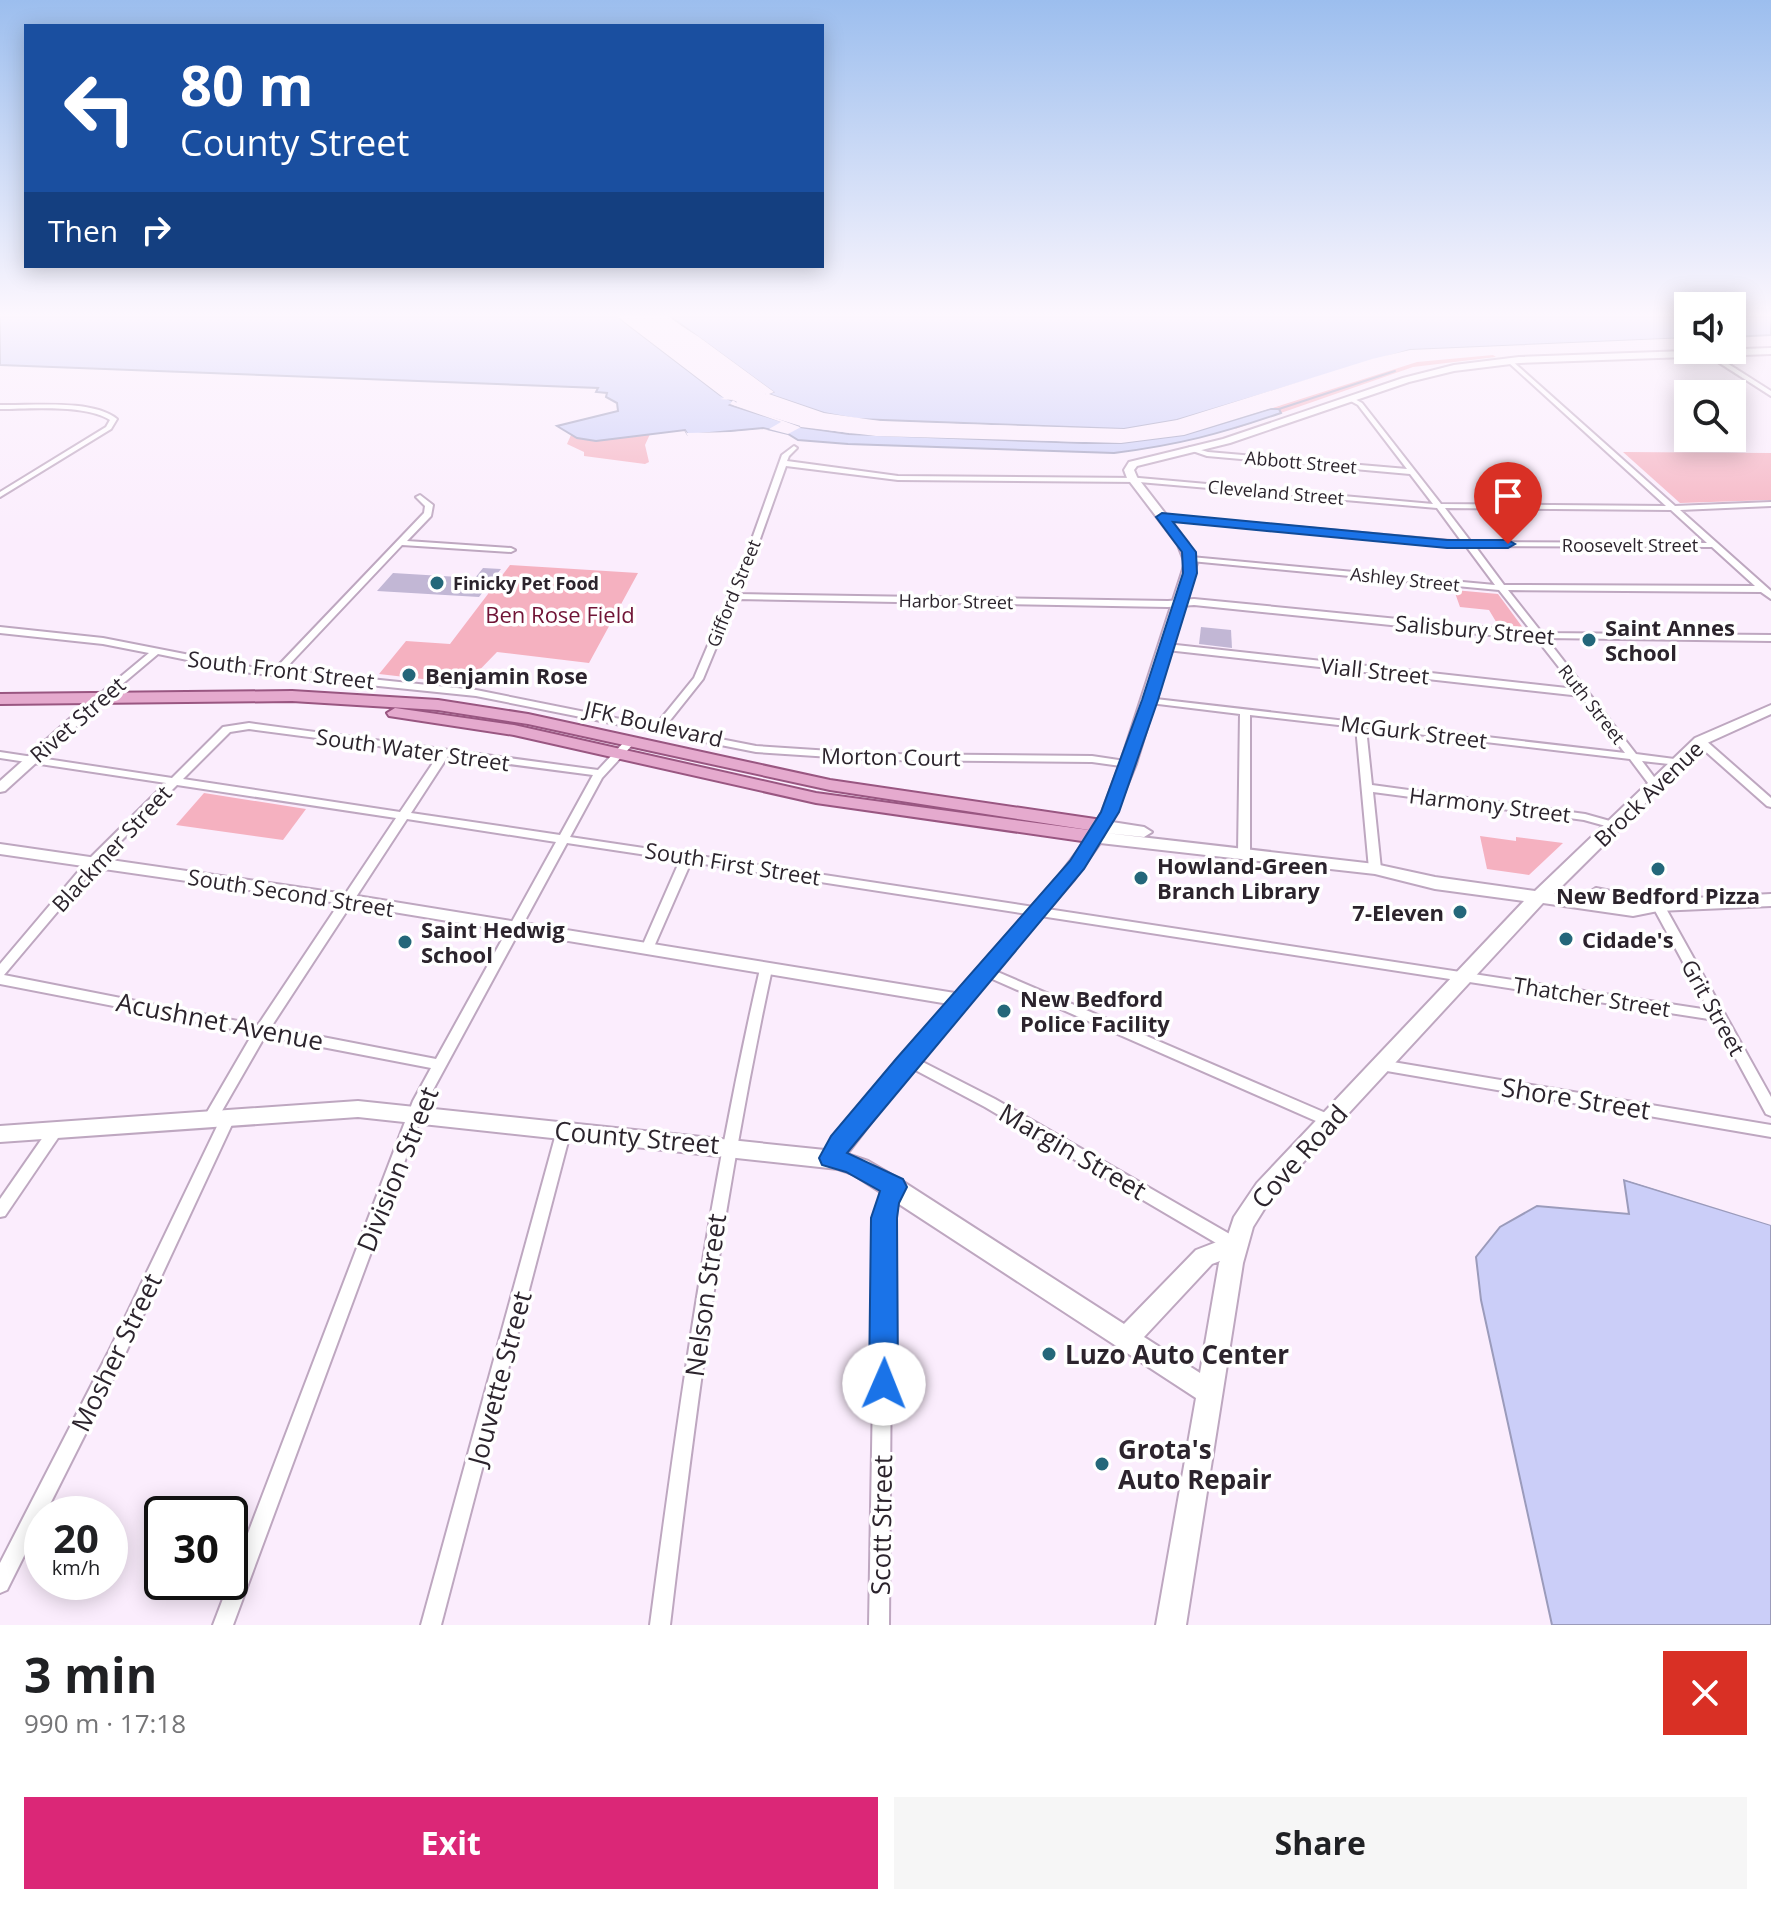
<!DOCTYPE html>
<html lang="en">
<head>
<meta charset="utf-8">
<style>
  :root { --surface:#fff; --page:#f6f6f6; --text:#202124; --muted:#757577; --accent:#db2777 }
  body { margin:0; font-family:"Open Sans",sans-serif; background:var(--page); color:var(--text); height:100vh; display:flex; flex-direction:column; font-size:30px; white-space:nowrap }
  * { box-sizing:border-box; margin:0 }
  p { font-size:26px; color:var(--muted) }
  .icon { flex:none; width:44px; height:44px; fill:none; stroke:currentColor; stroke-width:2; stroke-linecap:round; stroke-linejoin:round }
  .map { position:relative; height:1625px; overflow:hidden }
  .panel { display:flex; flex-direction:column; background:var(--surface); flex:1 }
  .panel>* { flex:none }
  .banner { position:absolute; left:24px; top:24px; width:800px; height:244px; border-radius:0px; box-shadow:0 4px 20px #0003; background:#1a4fa0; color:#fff; overflow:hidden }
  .fabs { position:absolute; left:1674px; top:292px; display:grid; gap:16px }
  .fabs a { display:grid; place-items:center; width:72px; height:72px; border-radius:0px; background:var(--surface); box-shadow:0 4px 20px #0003; font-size:40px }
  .speed { position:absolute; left:24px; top:1496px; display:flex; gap:16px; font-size:40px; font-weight:700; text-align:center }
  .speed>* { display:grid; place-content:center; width:104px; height:104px; border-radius:50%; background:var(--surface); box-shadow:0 4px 20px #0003; line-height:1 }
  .speed small { font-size:20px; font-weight:400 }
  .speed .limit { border:4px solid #111; border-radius:12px; background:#fff; color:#111 }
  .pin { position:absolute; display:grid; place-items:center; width:68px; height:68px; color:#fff; margin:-82px -34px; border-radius:50% 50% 50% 0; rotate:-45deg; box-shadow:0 0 8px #0007 }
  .pin .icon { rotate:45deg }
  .me { position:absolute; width:88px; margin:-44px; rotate:1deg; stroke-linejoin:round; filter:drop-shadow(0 0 6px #0008) }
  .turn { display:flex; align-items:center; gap:28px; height:168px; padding:0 24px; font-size:36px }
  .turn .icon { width:104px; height:104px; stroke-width:2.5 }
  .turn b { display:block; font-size:56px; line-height:68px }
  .then { display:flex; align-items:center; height:76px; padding:0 24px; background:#0003; gap:16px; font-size:30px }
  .round { display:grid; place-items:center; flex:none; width:84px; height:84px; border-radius:0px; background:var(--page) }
  .head { display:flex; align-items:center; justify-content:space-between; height:136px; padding:0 24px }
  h1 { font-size:48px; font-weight:700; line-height:60px }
  .primary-button { display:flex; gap:16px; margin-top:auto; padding:16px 24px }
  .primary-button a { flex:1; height:92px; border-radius:0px; background:var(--accent); color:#fff; font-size:32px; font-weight:700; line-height:92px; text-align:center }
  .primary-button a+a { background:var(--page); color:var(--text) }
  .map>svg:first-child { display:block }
  .green { fill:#f5b1c0 }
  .water { fill:#cbcef8; stroke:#9b9bbb; stroke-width:2 }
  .pier { fill:#fbedfd }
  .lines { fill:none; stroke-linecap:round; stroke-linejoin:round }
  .stream { stroke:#9b9bbb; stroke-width:2 }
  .building { fill:#c2b7d5 }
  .minor-casing { stroke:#bea7c0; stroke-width:4 }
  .tertiary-casing { stroke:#bea7c0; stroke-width:4 }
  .secondary-casing { stroke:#bea7c0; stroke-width:4 }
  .primary-casing { stroke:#995681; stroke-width:4 }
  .minor { fill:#fff; fill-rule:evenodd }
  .tertiary { fill:#fff; fill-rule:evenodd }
  .secondary { fill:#fff; fill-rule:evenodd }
  .primary { fill:#e5aace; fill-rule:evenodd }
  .route { fill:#1a73e8; stroke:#114b97; stroke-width:2 }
  .poi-dot { fill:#24677a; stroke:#fff; stroke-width:3 }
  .labels { text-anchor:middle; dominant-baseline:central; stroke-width:7; stroke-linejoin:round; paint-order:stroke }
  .far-street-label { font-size:18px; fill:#2c242d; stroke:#fff }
  .far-poi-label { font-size:18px; font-weight:bold; fill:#2c242d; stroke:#fff; text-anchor:start }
  .park-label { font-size:22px; fill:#701436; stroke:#fff }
  .poi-label { font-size:22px; font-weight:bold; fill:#2c242d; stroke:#fff; text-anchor:start }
  .street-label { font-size:22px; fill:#2c242d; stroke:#fff }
  .near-street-label { font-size:26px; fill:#2c242d; stroke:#fff }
  .near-poi-label { font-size:26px; font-weight:bold; fill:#2c242d; stroke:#fff; text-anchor:start }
</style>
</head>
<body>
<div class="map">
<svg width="1771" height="1625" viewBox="0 0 1771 1625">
  <rect width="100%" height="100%" fill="#fbedfd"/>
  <g class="green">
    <polygon points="1493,355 1496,357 1413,367 1235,429 1244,417 1417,362"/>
    <polygon points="650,434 645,445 649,462 645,464 584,456 584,452 567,444 571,435 596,441"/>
    <polygon points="1623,452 1771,453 1771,500 1680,503"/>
    <polygon points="510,565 638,573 589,663 497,652 466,684 379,674 406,641 450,644"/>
    <polygon points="1454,590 1498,594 1526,632 1501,630 1489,610 1460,607"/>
    <polygon points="204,793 306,809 283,840 176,825"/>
    <polygon points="1480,836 1516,841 1516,837 1563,843 1529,875 1487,869"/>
  </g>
  <g class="water">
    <path d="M 0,317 L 618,317 L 720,395 L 735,402 L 730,405 L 800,427 L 849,434 L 1083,443 L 1121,443 L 1184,435 L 1270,409 L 1279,409 L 1281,413 C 1220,434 1178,445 1114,453 L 848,444 L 798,440 L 788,434 L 763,428 L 688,435 L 685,430 L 596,441 L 577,438 L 557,426 L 618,411 L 617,403 L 606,397 L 607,393 L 596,392 L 598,388 L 0,365 Z"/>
    <polygon points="671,317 1688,317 1688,338 1410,350 1177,420 1124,429 856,419 824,413 768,394 773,392"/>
    <polygon points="1732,317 1771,317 1771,335 1732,337"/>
    <polygon points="1624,1180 1771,1225 1771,1625 1552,1625 1481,1300 1476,1257 1500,1227 1537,1206 1629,1214"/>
  </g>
  <g class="pier">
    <polygon points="618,317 625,317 636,324 738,404 800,427 802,423 876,432 1120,439 1184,431 1266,405 1281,405 1184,435 1121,443 876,436 801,427 788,434 769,429 727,436 688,437 685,430 687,433 735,432 769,429 781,422 730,404 733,400 720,399 724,398"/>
    <polygon points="667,317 699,337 774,392 769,394 824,413 887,422 1124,429 1177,420 1372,359 1410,350 1688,338 1688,342 1411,354 1178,424 1124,433 887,426 822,417 766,397 765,391"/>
    <polygon points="1625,1176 1771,1221 1771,1225 1620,1178"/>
  </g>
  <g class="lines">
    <polyline class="stream" points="1279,409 1395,371"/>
  </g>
  <g class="building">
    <polygon points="483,568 501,569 479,597 377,591 393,573 475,578"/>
    <polygon points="1201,627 1231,630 1232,648 1199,644"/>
  </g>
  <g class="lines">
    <defs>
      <g id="minor">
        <polygon points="1707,353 1711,353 1771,391 1771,396 1707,355"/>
        <path d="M 1510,359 L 1675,506 L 1771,502 L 1771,506 L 1680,510 L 1771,591 L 1771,599 L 1761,592 L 1508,590 L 1542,633 L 1771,635 L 1771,641 L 1546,638 L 1636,754 L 1682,760 L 1683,762 L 1678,765 L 1642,761 L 1660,785 L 1655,788 L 1651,787 L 1630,759 L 1366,728 L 1372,785 L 1585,814 L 1617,823 L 1619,825 L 1613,828 L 1584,820 L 1373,792 L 1381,869 L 1375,873 L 1369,869 L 1356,727 L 1250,715 L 1250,853 L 1244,857 L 1238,853 L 1240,714 L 1150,703 L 1147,702 L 1145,700 L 1147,698 L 1625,753 L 1581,696 L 1167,650 L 1162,647 L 1167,644 L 1576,689 L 1536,638 L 1519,638 L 1194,605 L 1168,607 L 736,599 L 703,679 L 664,728 L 756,746 L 877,754 L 1092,756 L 1132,762 L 1133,764 L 1132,766 L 1128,767 L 1092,762 L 877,760 L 756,752 L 660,733 L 656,734 L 651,731 L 476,696 L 251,673 L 158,654 L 101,702 L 95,702 L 93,700 L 95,698 L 149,653 L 103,644 L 0,633 L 0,627 L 103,638 L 251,667 L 274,670 L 424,513 L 425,506 L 416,497 L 420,495 L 433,505 L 431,516 L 407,541 L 511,548 L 515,550 L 511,552 L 402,545 L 284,670 L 476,690 L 655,726 L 694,678 L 728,598 L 727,596 L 730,594 L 747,553 L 782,455 L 794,446 L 797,448 L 789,456 L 787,461 L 898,476 L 1139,478 L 1433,504 L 1410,474 L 1207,456 L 1187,449 L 1190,447 L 1208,452 L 1407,469 L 1358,405 L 1349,400 L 1348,399 L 1351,397 L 1362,403 L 1441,504 L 1666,506 L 1508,362 L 1507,361 ZM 786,466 L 898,480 L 1139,482 L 1437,508 L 1462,542 L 1162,515 L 1158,517 L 1162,519 L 1466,546 L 1495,585 L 1191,557 L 1187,559 L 1191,561 L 1499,590 L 1532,632 L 1194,599 L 1168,601 L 738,594 L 755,553 ZM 1445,508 L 1671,510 L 1707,543 L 1471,542 ZM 1475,546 L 1712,547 L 1755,586 L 1504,585 Z"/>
        <path d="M 0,405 C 32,406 92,399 117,419 L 111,429 L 0,497 L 0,492 L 106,427 L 110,420 C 86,404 29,409 0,409 Z"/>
        <path d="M 249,723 L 598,770 L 626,740 L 630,739 L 635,742 L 602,778 L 570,837 L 684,854 L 688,852 L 693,855 L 1709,1010 L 1652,905 L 1658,901 L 1664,905 L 1771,1097 L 1771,1116 L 1766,1114 L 1715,1020 L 691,862 L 653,949 L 651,952 L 643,952 L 641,949 L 680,860 L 567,843 L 427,1101 L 233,1625 L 213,1625 L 413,1101 L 431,1068 L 265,1036 L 215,1123 L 210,1125 L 205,1123 L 203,1119 L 253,1033 L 0,984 L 0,964 L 88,860 L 166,783 L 0,758 L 0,752 L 172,778 L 223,727 ZM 249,729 L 439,754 L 400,812 L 183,779 L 230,732 ZM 448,756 L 593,775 L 560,835 L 411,813 ZM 177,785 L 396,818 L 258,1025 L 4,975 L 96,866 ZM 407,819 L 556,842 L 436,1059 L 271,1027 Z"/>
        <polygon points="1700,738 1704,739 1771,798 1771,807 1767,806 1696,743 1695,741 1696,739"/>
        <path d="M 766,965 L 770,966 L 772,969 C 725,1186 696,1405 670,1625 L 650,1625 C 679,1405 710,1186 760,969 L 762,966 Z"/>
        <polygon points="986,967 1335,1117 1337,1121 1335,1125 1330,1127 1325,1125 981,974 980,971 981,968"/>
        <polygon points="909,1055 995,1099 1240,1240 1242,1245 1240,1250 1234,1252 1228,1250 985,1107 904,1064 902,1060 904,1056"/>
        <polygon points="1381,1060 1771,1125 1771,1137 1381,1070 1376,1069 1374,1065 1376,1061"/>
        <polygon points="228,1112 233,1114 235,1118 120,1365 45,1514 42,1514 42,1520 7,1590 0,1593 0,1563 108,1353 221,1118 223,1114"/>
        <polygon points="564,1124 569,1126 571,1130 441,1625 421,1625 557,1130 559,1126"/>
        <polygon points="55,1125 60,1127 62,1131 60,1135 5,1216 0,1217 0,1199 50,1127"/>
        <polygon points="894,1181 899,1183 902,1187 894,1203 892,1218 889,1625 869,1625 876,1218 878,1203 889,1183"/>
      </g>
      <g id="tertiary">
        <polygon points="98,696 104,700 102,703 5,791 0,792 0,781 94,697"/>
        <polygon points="0,844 345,894 961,994 967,996 969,1000 967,1004 961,1006 345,904 0,854"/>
      </g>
      <path id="secondary" d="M 1771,348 L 1771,354 L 1519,363 L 1454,371 L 1409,382 L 1230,443 L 1137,466 L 1134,470 L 1137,477 L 1188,543 L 1197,563 L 1136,764 L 1112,822 L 1144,827 L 1152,832 L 1144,837 L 1106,833 L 1375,864 L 1435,877 L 1535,891 L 1695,738 L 1771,705 L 1771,714 L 1705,744 L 1554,894 L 1593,899 L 1587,894 L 1596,888 L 1655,900 L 1771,894 L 1771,906 L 1658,911 L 1633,916 L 1543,903 L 1273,1195 L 1253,1227 L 1243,1263 L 1186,1625 L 1156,1625 L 1196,1398 L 853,1174 L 838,1169 L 358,1117 L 0,1142 L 0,1126 L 358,1101 L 825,1150 L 897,1060 L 1061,873 L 1089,836 L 1102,812 L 1120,764 L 1185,563 L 1178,545 L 1127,478 L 1124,470 L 1129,462 L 1223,439 L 1403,378 L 1454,365 L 1519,357 ZM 1100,843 L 1375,874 L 1435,889 L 1524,901 L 1257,1183 L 1234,1217 L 1227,1238 L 1196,1250 L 1124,1324 L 902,1181 L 868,1161 L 847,1154 L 911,1070 L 1073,881 ZM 1220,1261 L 1219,1263 L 1200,1373 L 1144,1337 L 1212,1264 Z"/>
      <g id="primary">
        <polygon points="292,691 438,700 528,714 830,780 1102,820 1111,826 1102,832 830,790 528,724 438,710 292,701 0,704 0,694"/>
        <polygon points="395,708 514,725 816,793 1096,831 1105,837 1096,843 816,803 514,735 389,716 387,713"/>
      </g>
    </defs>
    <use href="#minor" class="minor-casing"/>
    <use href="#tertiary" class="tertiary-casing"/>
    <use href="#secondary" class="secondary-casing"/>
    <use href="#primary" class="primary-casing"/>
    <use href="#minor" class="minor"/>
    <use href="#tertiary" class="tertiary"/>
    <use href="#secondary" class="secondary"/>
    <use href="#primary" class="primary"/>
  </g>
  <linearGradient id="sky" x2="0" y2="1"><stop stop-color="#9cbeee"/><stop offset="0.58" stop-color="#fdf7fe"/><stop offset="1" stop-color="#fdf7fe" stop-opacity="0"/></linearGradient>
  <rect width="1771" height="544" fill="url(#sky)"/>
  <polygon class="route" points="1162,513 1447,540 1508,540 1515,544 1508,548 1447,548 1173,522 1196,552 1197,573 1158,700 1119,812 1084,869 847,1153 903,1179 907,1187 899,1203 897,1218 898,1384 894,1394 884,1398 873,1394 869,1384 871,1218 880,1191 846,1172 822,1165 819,1158 831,1136 896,1059 1070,861 1101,812 1142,700 1183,573 1182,552 1156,517"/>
  <g class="poi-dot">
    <circle cx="437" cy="583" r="8"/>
    <circle cx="1589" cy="640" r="8"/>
    <circle cx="409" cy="675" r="8"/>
    <circle cx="1658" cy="869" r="8"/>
    <circle cx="1141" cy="878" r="8"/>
    <circle cx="1460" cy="912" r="8"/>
    <circle cx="1566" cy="939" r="8"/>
    <circle cx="405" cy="942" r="8"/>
    <circle cx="1004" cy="1011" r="8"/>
    <circle cx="1049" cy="1354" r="8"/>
    <circle cx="1102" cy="1464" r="8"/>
  </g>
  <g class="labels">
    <g class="far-street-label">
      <text transform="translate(1301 462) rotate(5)">Abbott Street</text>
      <text transform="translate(1276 492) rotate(5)">Cleveland Street</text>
      <text x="1630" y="545">Roosevelt Street</text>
      <text transform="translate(1405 579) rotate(6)">Ashley Street</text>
      <text transform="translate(733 593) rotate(-68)">Gifford Street</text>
      <text transform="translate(956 601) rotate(1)">Harbor Street</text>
      <text transform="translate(1592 704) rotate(52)">Ruth Street</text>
    </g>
    <g class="far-poi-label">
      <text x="453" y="583">Finicky Pet Food</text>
    </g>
    <g class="park-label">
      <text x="560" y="614">Ben Rose Field</text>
    </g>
    <g class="poi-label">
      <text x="1605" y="627">Saint Annes<tspan x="1605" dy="25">School</tspan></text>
      <text x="425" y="675">Benjamin Rose</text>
      <text x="1157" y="865">Howland-Green<tspan x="1157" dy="25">Branch Library</tspan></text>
      <text x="1658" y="895" text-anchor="middle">New Bedford Pizza</text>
      <text x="1444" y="912" text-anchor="end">7-Eleven</text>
      <text x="421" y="929">Saint Hedwig<tspan x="421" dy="25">School</tspan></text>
      <text x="1582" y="939">Cidade's</text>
      <text x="1020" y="998">New Bedford<tspan x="1020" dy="25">Police Facility</tspan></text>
    </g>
    <g class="street-label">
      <text transform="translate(1475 629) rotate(5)">Salisbury Street</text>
      <text transform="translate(281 669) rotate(7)">South Front Street</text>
      <text transform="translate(1375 670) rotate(6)">Viall Street</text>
      <text transform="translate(77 719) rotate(-41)">Rivet Street</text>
      <text transform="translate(654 723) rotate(13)">JFK Boulevard</text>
      <text transform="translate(1414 731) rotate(7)">McGurk Street</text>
      <text transform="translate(413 749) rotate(8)">South Water Street</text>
      <text transform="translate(891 756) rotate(1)">Morton Court</text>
      <text transform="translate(1648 793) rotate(-44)">Brock Avenue</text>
      <text transform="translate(1490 804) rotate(7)">Harmony Street</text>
      <text transform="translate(111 848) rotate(-47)">Blackmer Street</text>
      <text transform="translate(733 863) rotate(9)">South First Street</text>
      <text transform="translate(291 892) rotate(9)">South Second Street</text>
      <text transform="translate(1592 996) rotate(9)">Thatcher Street</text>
      <text transform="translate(1714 1007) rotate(61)">Grit Street</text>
    </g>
    <g class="near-street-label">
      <text transform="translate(220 1021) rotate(11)">Acushnet Avenue</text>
      <text transform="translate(1576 1098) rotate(9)">Shore Street</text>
      <text transform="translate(637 1137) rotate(5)">County Street</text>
      <text transform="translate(1073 1151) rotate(30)">Margin Street</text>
      <text transform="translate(1299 1156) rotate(-48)">Cove Road</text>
      <text transform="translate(397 1169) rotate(-68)">Division Street</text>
      <text transform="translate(705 1295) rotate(-82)">Nelson Street</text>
      <text transform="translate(116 1352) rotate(-64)">Mosher Street</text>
      <text transform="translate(499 1378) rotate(-75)">Jouvette Street</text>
      <text transform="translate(881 1525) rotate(-89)">Scott Street</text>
    </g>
    <g class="near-poi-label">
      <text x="1065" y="1354">Luzo Auto Center</text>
      <text x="1118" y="1449">Grota's<tspan x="1118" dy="30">Auto Repair</tspan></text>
    </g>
  </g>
</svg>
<div class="fabs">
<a><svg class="icon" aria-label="sound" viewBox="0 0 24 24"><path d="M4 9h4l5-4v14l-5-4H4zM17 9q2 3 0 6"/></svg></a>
<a><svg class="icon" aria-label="search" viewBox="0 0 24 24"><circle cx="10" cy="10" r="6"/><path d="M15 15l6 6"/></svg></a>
</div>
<div class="speed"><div>20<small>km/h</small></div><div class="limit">30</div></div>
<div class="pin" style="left:1508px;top:544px;background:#d93025"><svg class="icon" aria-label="arrive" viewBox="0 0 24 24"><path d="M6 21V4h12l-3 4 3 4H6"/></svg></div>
<svg class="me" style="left:884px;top:1384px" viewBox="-20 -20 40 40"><circle r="19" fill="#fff"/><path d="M0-13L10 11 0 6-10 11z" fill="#1a73e8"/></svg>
<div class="banner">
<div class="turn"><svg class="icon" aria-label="left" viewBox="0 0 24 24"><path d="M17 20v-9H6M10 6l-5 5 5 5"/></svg><div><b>80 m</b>County Street</div></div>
<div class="then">Then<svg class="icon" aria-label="right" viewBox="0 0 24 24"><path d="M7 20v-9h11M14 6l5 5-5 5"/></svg></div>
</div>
</div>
<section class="panel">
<div class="head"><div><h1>3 min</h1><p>990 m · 17:18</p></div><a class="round" style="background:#d93025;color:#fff"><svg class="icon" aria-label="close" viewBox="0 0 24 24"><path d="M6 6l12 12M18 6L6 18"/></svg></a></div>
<div class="primary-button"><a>Exit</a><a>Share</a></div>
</section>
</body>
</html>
